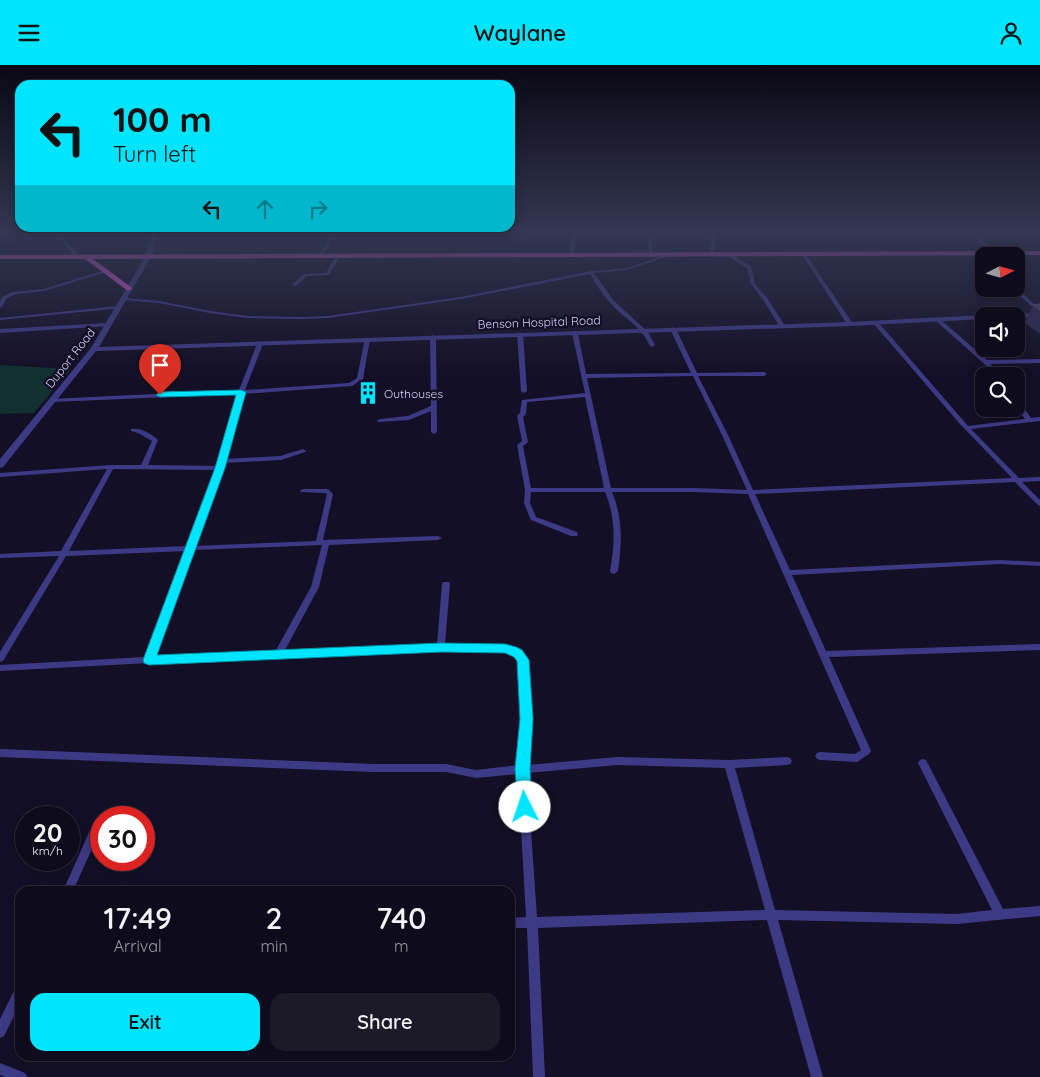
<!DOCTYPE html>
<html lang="en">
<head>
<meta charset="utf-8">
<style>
  :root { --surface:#0e0b1c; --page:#1c1929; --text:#f1f3f6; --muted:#9b9ba3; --line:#2e2b3b; --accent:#00e5ff }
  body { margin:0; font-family:Quicksand,sans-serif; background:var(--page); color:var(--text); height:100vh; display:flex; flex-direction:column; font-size:19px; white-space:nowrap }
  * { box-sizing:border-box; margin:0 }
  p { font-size:16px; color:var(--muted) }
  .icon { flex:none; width:28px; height:28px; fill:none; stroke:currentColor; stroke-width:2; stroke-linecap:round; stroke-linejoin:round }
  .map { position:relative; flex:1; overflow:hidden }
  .drawer { position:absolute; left:15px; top:821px; width:500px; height:175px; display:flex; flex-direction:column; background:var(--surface); border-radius:15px; box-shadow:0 2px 12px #0003,0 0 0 1px var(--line) }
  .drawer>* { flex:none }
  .banner { position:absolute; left:15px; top:15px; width:500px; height:152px; border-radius:15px; box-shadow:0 2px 12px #0003,0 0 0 1px var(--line); background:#00e5ff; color:#111; overflow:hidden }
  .needle { width:32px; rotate:84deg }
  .buttons { position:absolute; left:975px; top:182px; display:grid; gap:10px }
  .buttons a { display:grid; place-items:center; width:50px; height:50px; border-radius:10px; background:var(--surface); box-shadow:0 2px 12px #0003,0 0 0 1px var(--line); font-size:25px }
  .speed { position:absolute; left:15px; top:741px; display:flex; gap:10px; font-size:25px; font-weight:700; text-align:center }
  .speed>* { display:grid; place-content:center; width:65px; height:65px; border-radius:50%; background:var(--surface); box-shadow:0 2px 12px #0003,0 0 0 1px var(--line); line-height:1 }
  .speed small { font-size:12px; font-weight:400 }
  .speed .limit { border:8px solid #d22; background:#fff; color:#111 }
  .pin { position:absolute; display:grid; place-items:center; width:42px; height:42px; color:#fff; margin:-51px -21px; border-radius:50% 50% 50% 0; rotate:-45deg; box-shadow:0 0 5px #0007 }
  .pin .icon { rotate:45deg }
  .me { position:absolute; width:55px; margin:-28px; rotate:356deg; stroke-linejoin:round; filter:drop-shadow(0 0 4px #0008) }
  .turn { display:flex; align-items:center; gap:18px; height:105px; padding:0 15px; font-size:22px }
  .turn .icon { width:65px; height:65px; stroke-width:2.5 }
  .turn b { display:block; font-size:35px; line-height:42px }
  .lanes { display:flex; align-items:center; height:48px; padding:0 15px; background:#0003; justify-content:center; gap:25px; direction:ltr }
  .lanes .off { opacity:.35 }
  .eta { display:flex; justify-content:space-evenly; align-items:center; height:85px; text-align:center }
  .eta b { font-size:30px; font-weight:600; line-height:35px }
  .cta { display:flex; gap:10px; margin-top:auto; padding:10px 15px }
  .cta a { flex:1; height:58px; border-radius:15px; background:var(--accent); color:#111; font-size:20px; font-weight:600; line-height:58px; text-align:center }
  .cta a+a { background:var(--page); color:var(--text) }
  header { display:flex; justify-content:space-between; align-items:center; height:65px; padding:0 15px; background:var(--accent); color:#111; font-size:22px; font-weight:600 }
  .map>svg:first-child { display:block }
  .green { fill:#12302f }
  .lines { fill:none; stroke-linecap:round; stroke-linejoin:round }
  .minor { fill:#3d3a85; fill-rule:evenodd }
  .tertiary { fill:#3d3a85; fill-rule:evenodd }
  .trunk { fill:#e055d1; fill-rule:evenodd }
  .wall { fill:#312854 }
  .building { fill:#433a66; stroke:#5a527e }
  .route { fill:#00e5ff; stroke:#0095a6 }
  .labels { text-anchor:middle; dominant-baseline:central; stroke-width:5; stroke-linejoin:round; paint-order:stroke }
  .far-street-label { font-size:12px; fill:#d9d4ff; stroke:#130f26 }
  .far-poi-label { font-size:12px; fill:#d9d4ff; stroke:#130f26; text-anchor:start }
</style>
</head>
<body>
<header><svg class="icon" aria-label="menu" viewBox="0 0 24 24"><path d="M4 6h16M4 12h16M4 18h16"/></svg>Waylane<svg class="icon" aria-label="person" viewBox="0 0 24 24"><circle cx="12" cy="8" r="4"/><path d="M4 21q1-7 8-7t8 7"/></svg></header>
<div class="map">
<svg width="1040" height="1012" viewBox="0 0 1040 1012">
  <rect width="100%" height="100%" fill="#130f26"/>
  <polygon class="green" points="0,300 71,304 34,348 0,349"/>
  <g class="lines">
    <g class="minor">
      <polygon points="0,166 14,166 0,168"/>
      <polygon points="54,166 58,166 79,191 79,193 75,193"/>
      <polygon points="331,166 335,166 328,183 321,191 317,191 317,189 324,183"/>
      <polygon points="573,166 577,166 573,189 571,190 569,189"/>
      <polygon points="713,166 717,166 713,191 711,192 709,191"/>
      <polygon points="968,166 972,166 995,187 995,189 991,189"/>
      <polygon points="1033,166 1037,166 1040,168 1040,171"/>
      <polygon points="648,170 651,171 653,189 651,190 649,189"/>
      <polygon points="729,190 733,190 751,201 755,219 768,234 785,261 784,262 780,262 764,236 751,219 747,203 729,192"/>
      <polygon points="803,190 807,191 853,259 852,260 847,259 803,191"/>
      <polygon points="980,190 984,192 984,195 978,191"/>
      <path d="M 662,191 L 666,192 L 627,205 L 594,208 L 613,235 L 648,267 L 655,280 L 652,282 L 650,281 C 641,261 628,256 613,241 C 604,231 596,220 590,209 L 461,234 L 328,253 L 303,254 L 247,253 L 210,248 L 159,238 L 124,235 L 122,234 L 124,233 L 159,236 L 210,246 L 247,251 L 303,252 L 328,251 L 461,232 L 591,206 L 627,203 Z"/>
      <polygon points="335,192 339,193 329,210 307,211 296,221 292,220 304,209 326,208"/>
      <polygon points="102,206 106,207 44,226 16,229 6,234 2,242 0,242 0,236 2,232 13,227 44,224"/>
      <polygon points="1017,223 1040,245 1040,249 1013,224"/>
      <polygon points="119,241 121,242 121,243 0,255 0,253"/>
      <polygon points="936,254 940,254 987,295 1040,294 1040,298 990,299 1004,311 998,311 936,256"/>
      <path d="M 874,257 L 878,257 L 968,361 L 1025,354 L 1016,341 L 1016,334 L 1018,335 L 1031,353 L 1040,352 L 1040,356 L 971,364 L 1019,413 L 1040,412 L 1040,416 L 1022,417 L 1040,435 L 1040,441 L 1038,440 L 1015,417 L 755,429 L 790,505 L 1000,495 L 1040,497 L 1040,501 L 1000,499 L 792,510 L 826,586 L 1040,579 L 1040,585 L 829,592 L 871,686 L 869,689 L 857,697 L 820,695 L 817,694 L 815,691 L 817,688 L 820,687 L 855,689 L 861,685 L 748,429 L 694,427 L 612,427 C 623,453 622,479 618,506 L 614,509 L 611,508 L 610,506 C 615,479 616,453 605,427 L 531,427 L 530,438 L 536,452 L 577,467 L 578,469 L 577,471 L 571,471 L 531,455 L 530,453 L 524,438 L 525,425 L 517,380 L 522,376 L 517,351 L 520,348 L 522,335 L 585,328 L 572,268 L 575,266 L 578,268 L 586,309 L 691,308 L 670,264 L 673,262 L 676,264 L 697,308 L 764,307 L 767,309 L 764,311 L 698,311 L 728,370 L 753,425 L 1012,413 L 960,359 L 874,259 ZM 693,311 L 722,370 L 747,425 L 694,423 L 611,423 L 587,313 ZM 585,332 L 604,423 L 531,423 L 523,381 L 528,377 L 523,352 L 526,349 L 527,337 Z"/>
      <polygon points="108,258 111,260 110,261 0,268 0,264"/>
      <polygon points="520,267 523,269 527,326 524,328 521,326 517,269"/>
      <polygon points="433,270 436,272 437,367 434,369 431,367 431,346 409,355 378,357 377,356 380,354 408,351 431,341 430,272"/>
      <path d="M 365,273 L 370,274 L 363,314 L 352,321 L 243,329 L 226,394 L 280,391 L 303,384 L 306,386 L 305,387 L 281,395 L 225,398 L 195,481 L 316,476 L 327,429 L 325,428 L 301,427 L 300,426 L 301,425 L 303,424 L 327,424 L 329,425 L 333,429 L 323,475 L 438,471 L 442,473 L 438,475 L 329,480 L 319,522 L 285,585 L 437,579 L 442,519 L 443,517 L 449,517 L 450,519 L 445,579 L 505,581 L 521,587 L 526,593 L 527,595 L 530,654 L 527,700 L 617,692 L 729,695 L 787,692 L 790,693 L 792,696 L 790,699 L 787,700 L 735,703 L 775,845 L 957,849 L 992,845 L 918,698 L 920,695 L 923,694 L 926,695 L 1003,844 L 1040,841 L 1040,851 L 957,859 L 778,855 L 823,1012 L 811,1012 L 767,855 L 538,863 L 545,1012 L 533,1012 L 527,863 L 510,863 L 510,853 L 526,852 L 518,709 L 476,713 L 446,707 L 373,707 L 0,692 L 0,684 L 373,699 L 446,699 L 476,705 L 518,700 L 522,654 L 519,596 L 515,591 L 504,587 L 441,585 L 279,591 L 0,606 L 0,600 L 146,592 L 186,486 L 66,491 L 3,596 L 0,597 L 0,587 L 59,491 L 0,493 L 0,489 L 61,486 L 107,404 L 0,412 L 0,408 L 111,400 L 141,400 L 152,376 L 138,368 L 131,366 L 131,364 C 141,363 150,368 158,375 L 148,400 L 217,401 L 238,329 L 52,337 L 49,335 L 50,334 L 239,325 L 257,279 L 260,277 L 263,279 L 245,325 L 349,318 L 357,313 ZM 113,404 L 216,405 L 188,481 L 69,486 ZM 322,480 L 311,522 L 276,585 L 154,592 L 193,485 ZM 617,700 L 725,703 L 765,845 L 537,852 L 527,708 Z"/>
      <polygon points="94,763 98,765 99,768 73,826 63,826 90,765"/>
      <polygon points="20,920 20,939 4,971 0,973 0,954 16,922"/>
      <polygon points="0,998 25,1008 27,1012 5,1012 0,1010"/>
    </g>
    <g class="tertiary">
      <polygon points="151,166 157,166 152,190 99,282 850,257 984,250 987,251 984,251 984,254 850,261 96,286 3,402 0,403 0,394 91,283 146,190"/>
      <polygon points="1040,248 1040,252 1016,253 1016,251 1004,251 1007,249"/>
    </g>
    <polygon class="trunk" points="1040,186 1040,190 93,194 131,222 132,224 128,226 85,194 0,194 0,190"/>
  </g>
  <polygon class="wall" points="1040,239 1040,269 1025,258 1033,240"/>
  <polygon class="building" points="1040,239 1040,245 1033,240"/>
  <linearGradient id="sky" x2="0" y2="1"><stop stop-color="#0a0815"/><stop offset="0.54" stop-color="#333752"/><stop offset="1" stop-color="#333752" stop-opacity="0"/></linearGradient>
  <rect width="1040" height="308" fill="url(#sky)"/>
  <polygon class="route" points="241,325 246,327 225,403 157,590 441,578 505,579 516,582 522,585 529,595 533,654 530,704 532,742 530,747 525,749 520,747 518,742 515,704 520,654 517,596 514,592 505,588 441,587 149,600 144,598 143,595 215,403 236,330 160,332 156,330 160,327"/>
  <defs>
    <symbol id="building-bare" viewBox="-9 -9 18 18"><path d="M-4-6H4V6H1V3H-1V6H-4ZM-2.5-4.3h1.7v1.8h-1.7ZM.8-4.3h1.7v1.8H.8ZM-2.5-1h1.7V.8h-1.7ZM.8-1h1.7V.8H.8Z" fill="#00e5ff" stroke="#130f26" stroke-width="2.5" paint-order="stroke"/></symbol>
  </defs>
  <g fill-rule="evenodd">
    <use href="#building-bare" x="352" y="312" width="32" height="32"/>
  </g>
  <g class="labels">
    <g class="far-street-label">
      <text transform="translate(539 257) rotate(-2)">Benson Hospital Road</text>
      <text transform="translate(70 293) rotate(-52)">Duport Road</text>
    </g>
    <g class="far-poi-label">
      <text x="384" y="328">Outhouses</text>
    </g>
  </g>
</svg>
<div class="buttons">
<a><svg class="needle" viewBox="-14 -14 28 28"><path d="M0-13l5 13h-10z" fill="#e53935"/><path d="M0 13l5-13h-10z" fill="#9b9ba3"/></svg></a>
<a><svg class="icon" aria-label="sound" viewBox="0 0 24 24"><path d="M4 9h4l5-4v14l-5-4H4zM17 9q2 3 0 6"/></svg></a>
<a><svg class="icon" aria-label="search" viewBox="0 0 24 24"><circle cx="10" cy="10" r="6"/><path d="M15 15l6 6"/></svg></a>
</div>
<div class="speed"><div>20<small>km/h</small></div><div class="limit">30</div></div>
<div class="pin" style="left:160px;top:330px;background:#d93025"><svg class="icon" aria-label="arrive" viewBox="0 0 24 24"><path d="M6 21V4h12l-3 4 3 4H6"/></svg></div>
<svg class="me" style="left:525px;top:742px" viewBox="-20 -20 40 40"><circle r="19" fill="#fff"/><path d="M0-13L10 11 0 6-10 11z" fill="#00e5ff"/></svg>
<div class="banner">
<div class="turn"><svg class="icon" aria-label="left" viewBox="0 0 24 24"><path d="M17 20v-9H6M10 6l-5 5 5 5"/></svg><div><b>100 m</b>Turn left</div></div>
<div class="lanes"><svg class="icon" aria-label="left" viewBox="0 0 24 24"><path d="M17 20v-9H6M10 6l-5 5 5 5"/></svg><svg class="icon off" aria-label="ahead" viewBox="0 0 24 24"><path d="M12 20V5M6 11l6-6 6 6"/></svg><svg class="icon off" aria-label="right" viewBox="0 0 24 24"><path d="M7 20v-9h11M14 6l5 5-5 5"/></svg></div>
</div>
<section class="drawer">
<div class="eta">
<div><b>17:49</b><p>Arrival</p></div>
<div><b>2</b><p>min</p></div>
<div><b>740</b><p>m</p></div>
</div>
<div class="cta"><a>Exit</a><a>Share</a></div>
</section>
</div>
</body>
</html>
